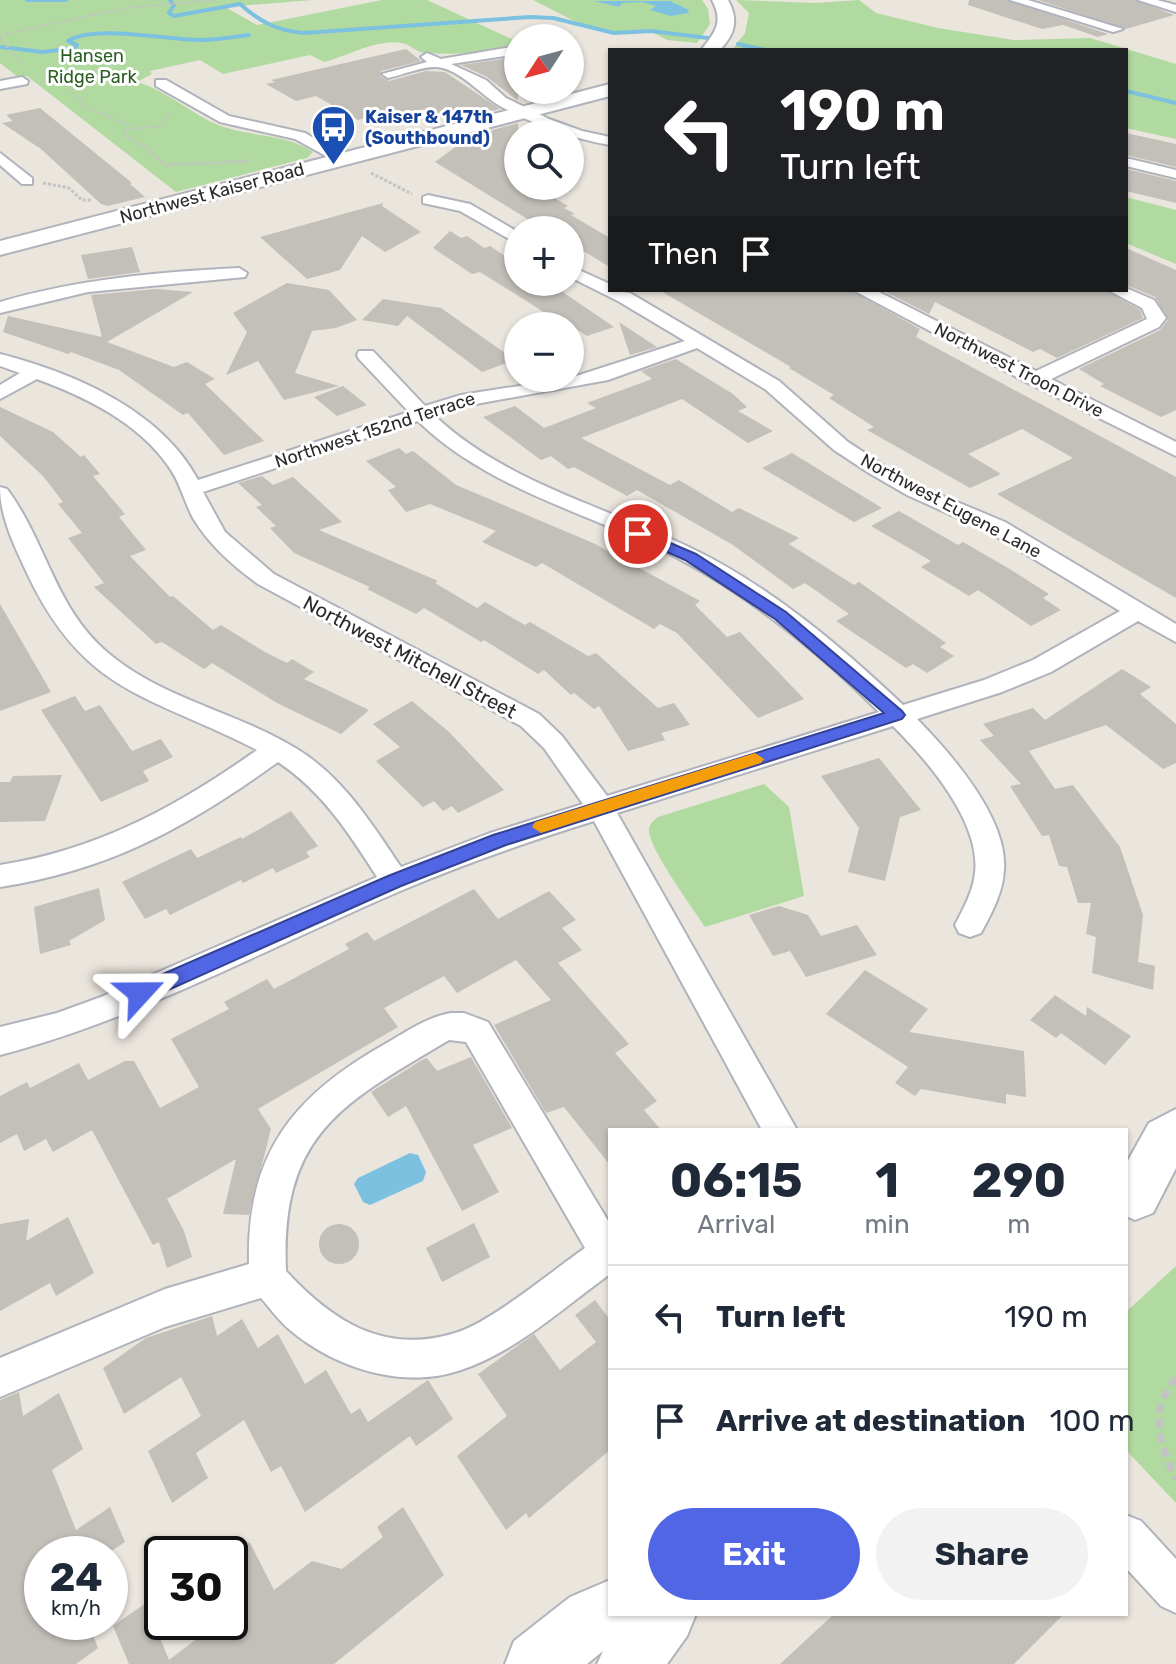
<!DOCTYPE html>
<html lang="en">
<head>
<meta charset="utf-8">
<style>
  :root { --surface:#fff; --page:#f2f2f3; --text:#1f2937; --muted:#747a83; --line:#e0e1e3; --accent:#5066e4 }
  body { margin:0; font-family:Rubik,sans-serif; background:var(--page); color:var(--text); height:100vh; display:flex; flex-direction:column; font-size:30px; white-space:nowrap }
  * { box-sizing:border-box; margin:0 }
  p { font-size:26px; color:var(--muted) }
  .icon { flex:none; width:44px; height:44px; fill:none; stroke:currentColor; stroke-width:2; stroke-linecap:round; stroke-linejoin:round }
  .map { position:relative; flex:1; overflow:hidden }
  .panel { position:absolute; left:608px; top:1128px; width:520px; height:488px; display:flex; flex-direction:column; background:var(--surface); border-radius:0px; box-shadow:0 2px 6px #0004 }
  .panel>* { flex:none }
  .hud { position:absolute; left:608px; top:48px; width:520px; height:244px; border-radius:0px; box-shadow:0 2px 6px #0004; background:#202124; color:#fff; overflow:hidden }
  .needle { width:52px; rotate:234deg }
  .buttons { position:absolute; left:504px; top:24px; display:grid; gap:16px }
  .buttons a { display:grid; place-items:center; width:80px; height:80px; border-radius:50%; background:var(--surface); box-shadow:0 2px 6px #0004; font-size:40px }
  .speed { position:absolute; left:24px; top:1536px; display:flex; gap:16px; font-size:40px; font-weight:700; text-align:center }
  .speed>* { display:grid; place-content:center; width:104px; height:104px; border-radius:50%; background:var(--surface); box-shadow:0 2px 6px #0004; line-height:1 }
  .speed small { font-size:20px; font-weight:400 }
  .speed .limit { border:4px solid #111; border-radius:12px; background:#fff; color:#111 }
  .pin { position:absolute; display:grid; place-items:center; width:68px; height:68px; color:#fff; margin:-34px; border:4px solid #fff; border-radius:50%; box-shadow:0 2px 8px #0007 }
  .me { position:absolute; width:88px; margin:-44px; rotate:66deg; stroke-linejoin:round; filter:drop-shadow(0 0 6px #0008) }
  .turn { display:flex; align-items:center; gap:28px; height:168px; padding:0 40px; font-size:36px }
  .turn .icon { width:104px; height:104px; stroke-width:2.5 }
  .turn b { display:block; font-size:56px; line-height:68px }
  .then { display:flex; align-items:center; height:76px; padding:0 40px; background:#0003; gap:16px; font-size:30px }
  .eta { display:flex; justify-content:space-evenly; align-items:center; height:136px; text-align:center }
  .eta b { font-size:48px; font-weight:700; line-height:56px }
  .action { display:flex; gap:16px; margin-top:auto; padding:16px 40px }
  .action a { flex:1; height:92px; border-radius:48px; background:var(--accent); color:#fff; font-size:32px; font-weight:700; line-height:92px; text-align:center }
  .action a+a { background:var(--page); color:var(--text) }
  ul { padding:0; list-style:none }
  li { display:flex; align-items:center; gap:24px; height:104px; padding:0 40px; border-top:2px solid var(--line) }
  li div { flex:1 }
  li b { display:block; font-size:30px }
  li em { font-style:normal }
  .map>svg:first-child { display:block }
  .green { fill:#b1daa0 }
  .water { fill:#7cc1e0 }
  .lines { fill:none; stroke-linecap:round; stroke-linejoin:round }
  .stream { stroke:#7cc1e0; stroke-width:4 }
  .building { fill:#c3bfb9 }
  .minor-casing { stroke:#b1b3bc; stroke-width:4 }
  .secondary-casing { stroke:#b1b3bc; stroke-width:4 }
  .path-far2 { stroke:#c3c3c3; stroke-width:2; stroke-dasharray:3 2; stroke-linecap:butt }
  .path-far1 { stroke:#c3c3c3; stroke-width:3; stroke-dasharray:3 2; stroke-linecap:butt }
  .path { stroke:#c3c3c3; stroke-width:7; stroke-dasharray:9 6; stroke-linecap:butt }
  .minor { fill:#fff; fill-rule:evenodd }
  .secondary { fill:#fff; fill-rule:evenodd }
  .route { fill:#5066e4; stroke:#344294; stroke-width:2 }
  .slow { fill:#f59e0b }
  .labels { text-anchor:middle; dominant-baseline:central; stroke-width:6; stroke-linejoin:round; paint-order:stroke }
  .far-park-label { font-size:18px; fill:#2c5e22; stroke:#fff }
  .far-transit-label { font-size:18px; font-weight:bold; fill:#164399; stroke:#fff; text-anchor:start }
  .far-street-label { font-size:18px; fill:#2a2a2a; stroke:#fff }
  .street-label { font-size:20px; fill:#2a2a2a; stroke:#fff }
</style>
</head>
<body>
<div class="map">
<svg width="1176" height="1664" viewBox="0 0 1176 1664">
  <rect width="100%" height="100%" fill="#eae5dd"/>
  <g class="green">
    <path d="M 0,0 L 313,0 L 225,7 L 257,25 L 382,0 L 427,0 L 518,42 L 518,46 C 486,53 455,55 425,53 C 417,53 410,44 402,43 C 378,38 347,56 324,62 L 310,55 L 223,74 L 200,60 L 150,71 L 152,74 L 137,82 C 169,91 194,117 224,127 C 253,137 287,134 313,152 L 307,158 L 176,192 L 27,76 L 18,77 L 0,63 Z"/>
    <polygon points="533,0 702,0 708,9 710,24 697,43 667,40 650,31 619,34 584,26"/>
    <polygon points="736,0 816,3 859,0 876,13 938,28 1014,40 1090,38 1176,64 1176,139 1126,128 1126,50 732,50 745,33 749,13"/>
    <polygon points="1126,197 1176,210 1176,264 1126,243"/>
    <path d="M 764,784 L 789,807 L 804,896 L 705,927 C 692,907 652,853 649,832 C 648,825 653,821 658,817 Z"/>
    <polygon points="1176,1266 1176,1503 1126,1450 1126,1312"/>
  </g>
  <g class="water">
    <polygon points="594,1 670,1 689,10 688,13 671,16 650,10 656,6 642,2 622,3 619,7"/>
    <polygon points="410,1153 418,1155 426,1172 423,1181 370,1205 363,1202 354,1184 358,1178"/>
  </g>
  <g class="lines">
    <g class="stream">
      <polyline points="27,0 66,0"/>
      <path d="M 170,0 L 174,5 L 169,13 L 174,16 L 240,4 C 260,22 278,31 304,33 L 530,17 L 553,18 L 614,33 L 651,31 L 708,38"/>
      <polyline points="738,44 765,50"/>
      <path d="M 0,47 L 43,52 L 74,48 L 77,45 L 68,41 C 94,24 167,40 199,40 C 215,40 232,37 249,35"/>
      <polyline points="1126,91 1176,103"/>
    </g>
  </g>
  <g class="building">
    <polygon points="969,0 1007,0 1108,34 1098,37 1063,25 1042,29 968,5"/>
    <polygon points="1038,0 1135,0 1174,15 1126,29"/>
    <polygon points="406,49 421,61 381,71 380,76 389,81 426,71 445,72 500,109 449,122 425,109 376,121 369,117 358,120 316,96 296,101 266,84 275,82 271,80"/>
    <polygon points="518,57 518,101 487,77 461,65"/>
    <polygon points="40,108 132,183 130,184 145,197 107,206 101,204 41,149 2,123 13,121 6,115"/>
    <polygon points="518,123 518,186 536,187 568,206 564,208 575,214 571,215 610,238 610,267 570,243 570,230 548,230 537,225 435,162 470,136"/>
    <polygon points="1126,133 1176,144 1176,167 1126,155"/>
    <polygon points="1126,169 1176,181 1176,203 1126,191"/>
    <polygon points="383,203 382,206 421,232 385,252 362,236 340,270 307,279 260,237"/>
    <polygon points="450,231 461,238 467,236 484,248 490,246 518,265 518,282 548,282 614,327 587,336 578,330 574,331 480,272 472,274 433,248"/>
    <polygon points="132,247 140,272 88,279 81,255"/>
    <polygon points="1126,248 1176,270 1176,410 1161,417 1100,386 1104,384 1079,369 1160,330 1168,320 1155,297 1126,285"/>
    <polygon points="287,283 329,290 357,320 336,328 312,331 295,373 339,386 284,400 258,361 226,375 247,332 233,313"/>
    <polygon points="156,289 193,292 107,342 174,367 187,362 215,379 205,384 264,441 224,455 188,413 183,415 119,370 71,352 68,354 3,332 8,316 102,337 91,295"/>
    <polygon points="659,290 850,290 920,329 916,337 1176,477 1176,598 997,494 1073,458 1022,429 968,454 1001,474 970,488 867,430 874,427 829,398 834,395 789,368 791,367"/>
    <polygon points="882,290 1105,290 1140,310 1143,318 1057,358 1040,349 1033,352 935,302 929,314"/>
    <polygon points="383,299 441,308 515,360 482,372 407,316 398,326 362,320"/>
    <polygon points="619,322 657,347 630,355"/>
    <polygon points="676,359 733,394 747,407 738,411 773,431 748,443 682,399 581,438 670,485 679,480 732,512 739,508 799,538 789,544 854,585 859,582 946,643 940,647 954,656 927,673 913,664 906,668 836,621 849,614 805,583 793,589 733,545 637,490 627,496 574,467 568,469 551,456 541,460 483,417 515,406 544,428 596,408 587,403 652,379 641,371"/>
    <polygon points="343,386 367,405 337,416 314,397"/>
    <polygon points="0,407 53,432 81,457 84,455 100,474 93,476 125,514 119,517 146,550 130,556 170,597 173,596 213,630 221,625 265,652 287,663 292,659 314,672 304,679 369,710 341,734 277,703 212,663 204,669 162,642 156,644 94,587 104,583 68,538 82,533 58,504 63,502 43,476 0,436"/>
    <polygon points="399,448 406,454 413,451 456,485 593,543 700,601 695,605 727,637 740,632 804,699 758,718 677,633 660,624 654,629 542,563 536,567 482,542 496,531 430,504 406,512 388,490 396,487 366,461"/>
    <polygon points="792,453 882,508 854,522 762,468"/>
    <polygon points="262,476 273,485 293,477 342,522 319,530 438,581 435,583 477,608 485,602 525,625 530,622 588,656 596,653 658,708 674,703 690,725 661,733 665,740 628,751 599,706 594,709 574,693 571,695 544,670 538,674 484,640 481,642 424,608 416,614 367,589 370,587 294,553 270,528 276,526 256,507 262,505 238,483"/>
    <polygon points="899,511 958,545 963,542 1008,568 1049,594 1043,598 1061,610 1031,626 978,590 969,596 921,567 931,561 871,526"/>
    <polygon points="0,604 51,692 0,711"/>
    <polygon points="1122,669 1151,687 1140,694 1176,724 1176,763 1163,769 1106,725 1029,751 1055,789 1073,785 1120,847 1143,915 1138,962 1155,966 1153,990 1092,973 1096,937 1086,934 1091,903 1078,903 1067,867 1059,866 1049,835 1042,836 1010,786 1021,784 980,740 994,736 983,724 1033,708 1045,720"/>
    <polygon points="75,696 85,711 100,705 132,751 161,739 173,757 143,771 149,781 101,802 41,710"/>
    <polygon points="412,701 449,732 504,790 458,813 452,806 443,811 434,801 423,807 376,761 400,747 373,724"/>
    <polygon points="879,758 921,810 900,817 885,881 848,872 859,828 821,776"/>
    <polygon points="62,775 45,821 0,822 0,782 10,782 13,776"/>
    <polygon points="291,811 318,846 306,852 310,857 276,873 273,868 243,883 241,880 170,915 166,909 145,919 122,882 191,849 197,858 241,837 242,839"/>
    <polygon points="99,888 105,920 69,941 71,945 40,954 34,907"/>
    <polygon points="474,889 498,919 549,891 576,920 562,928 582,950 558,963 629,1044 615,1053 657,1101 644,1110 661,1130 610,1130 610,1165 564,1107 546,1113 494,1025 551,1000 516,960 457,993 444,976 384,1008 398,1027 258,1109 271,1129 249,1215 223,1214 236,1159 167,1199 184,1231 192,1257 167,1268 159,1242 153,1245 92,1130 53,1152 46,1139 24,1151 17,1134 0,1143 0,1096 27,1082 30,1088 79,1063 88,1080 125,1061 134,1061 160,1108 199,1087 171,1039 229,1009 224,1002 267,979 274,989 349,949 345,944 367,932 374,941"/>
    <polygon points="779,906 808,915 821,936 857,925 877,955 806,977 790,951 773,956 749,915"/>
    <polygon points="865,970 928,1009 909,1032 1024,1051 1026,1097 1006,1094 1006,1104 921,1089 915,1096 895,1083 908,1067 826,1014"/>
    <polygon points="1055,995 1086,1016 1087,1007 1131,1036 1105,1065 1061,1033 1056,1038 1030,1020"/>
    <polygon points="471,1057 512,1128 473,1145 499,1192 462,1211 406,1106 388,1117 371,1092 422,1060 427,1058 437,1071"/>
    <polygon points="68,1217 94,1273 56,1296 50,1283 0,1311 0,1224 29,1219 26,1241"/>
    <polygon points="474,1223 490,1257 442,1282 426,1248"/>
    <circle cx="339" cy="1244" r="20"/>
    <polygon points="595,1300 610,1320 610,1450 529,1518 526,1513 506,1530 457,1456 507,1416 478,1374 534,1334 560,1370 596,1342 575,1315"/>
    <polygon points="212,1316 217,1336 242,1319 258,1348 278,1334 305,1384 326,1370 351,1414 360,1408 368,1422 428,1380 453,1419 416,1446 410,1436 305,1512 281,1466 271,1472 244,1420 196,1453 208,1478 172,1503 148,1451 201,1416 181,1377 124,1414 103,1368 146,1338"/>
    <polygon points="19,1392 23,1416 59,1393 83,1449 52,1470 76,1530 110,1507 125,1542 107,1554 42,1554 42,1622 88,1622 98,1648 76,1664 0,1664 0,1400"/>
    <polygon points="403,1507 444,1575 334,1664 129,1664 113,1626 146,1603 169,1660 219,1622 230,1622 230,1537 250,1543 274,1590 312,1561 342,1569 383,1537 377,1527"/>
    <polygon points="834,1614 1064,1614 1014,1664 780,1664"/>
  </g>
  <g class="lines">
    <defs>
      <g id="minor">
        <polygon points="1010,0 1028,0 1123,29 1113,32"/>
        <polygon points="1138,0 1157,0 1176,5 1176,12"/>
        <path d="M 518,46 L 518,54 L 451,64 L 486,80 L 506,98 L 549,119 L 582,131 L 610,137 L 610,145 C 571,138 537,126 500,106 C 482,96 460,69 437,67 C 423,66 402,75 388,78 L 382,74 L 427,62 L 421,57 L 427,53 L 441,59 Z"/>
        <polygon points="22,77 28,81 27,84 0,89 0,81"/>
        <polygon points="156,80 166,80 229,116 305,133 349,159 342,163 337,162 295,139 220,122 156,86"/>
        <polygon points="0,153 32,178 32,184 22,184 0,165"/>
        <polygon points="1126,158 1176,170 1176,178 1126,166"/>
        <polygon points="428,195 470,204 518,232 518,244 460,211 423,203 423,197"/>
        <path d="M 570,266 L 610,284 L 610,290 L 630,293 L 779,381 L 848,442 L 883,465 L 921,487 L 1005,522 L 1176,624 L 1176,642 L 1138,621 L 1051,672 L 1002,692 L 917,719 C 951,754 1008,818 1004,870 C 1003,893 991,914 981,933 L 970,937 L 959,933 L 955,925 C 963,909 973,892 975,873 C 981,822 927,760 893,726 L 617,813 L 797,1130 L 762,1130 L 594,821 C 530,841 467,863 405,889 C 271,946 142,1018 0,1055 L 0,1027 L 57,1013 L 101,997 L 377,877 C 349,833 322,791 278,762 C 189,826 111,870 0,887 L 0,865 C 98,850 178,806 257,750 C 151,695 84,695 27,573 C 14,545 0,517 0,487 L 7,489 C 48,544 55,612 113,657 C 167,700 239,713 297,749 C 343,777 371,823 401,867 L 490,833 L 583,804 L 544,748 L 521,726 L 258,584 C 233,566 209,545 193,518 C 184,501 180,482 169,467 C 139,423 86,397 37,379 L 0,399 L 0,385 L 20,373 L 0,366 L 0,354 C 74,373 161,410 198,480 L 409,412 L 359,359 L 357,355 L 359,351 L 373,351 L 425,406 L 461,395 L 570,378 L 685,341 L 618,301 L 570,277 ZM 697,348 L 765,389 L 834,450 L 869,473 L 907,495 L 989,532 L 1120,611 L 1033,660 L 984,680 L 903,705 C 841,646 771,587 693,549 C 607,507 506,483 435,416 L 465,406 L 608,380 ZM 418,421 C 491,492 593,513 681,560 C 754,599 821,655 879,712 L 607,796 L 562,736 L 539,714 L 274,574 L 225,532 L 203,492 Z"/>
        <path d="M 239,268 L 247,273 L 245,277 L 88,292 L 0,313 L 0,302 C 78,279 158,272 239,268 Z"/>
        <polygon points="1126,288 1154,300 1166,318 1159,327 1051,379 1176,442 1176,456 1028,383 853,290 875,290 1036,371 1147,319 1142,308 1108,290"/>
        <path d="M 451,1013 L 464,1013 L 488,1022 L 610,1224 L 610,1274 C 564,1307 516,1352 461,1370 C 403,1390 335,1368 290,1330 C 279,1321 270,1308 261,1298 L 165,1327 L 0,1397 L 0,1358 L 165,1289 L 249,1264 C 246,1154 293,1096 385,1044 C 406,1032 427,1017 451,1013 ZM 449,1040 L 466,1042 L 585,1248 C 552,1271 490,1323 455,1333 C 384,1355 332,1321 286,1271 C 280,1133 343,1103 449,1040 Z"/>
        <polygon points="1126,1515 1141,1521 1176,1559 1176,1613 1161,1606 1126,1568"/>
      </g>
      <g id="secondary">
        <path d="M 712,0 L 728,0 C 739,20 735,34 720,50 L 701,50 C 715,33 724,22 712,0 Z"/>
        <polygon points="610,84 610,96 0,255 0,241"/>
        <polygon points="1176,1109 1176,1168 1153,1213 1135,1220 1126,1216 1126,1164 1149,1123"/>
        <polygon points="610,1580 610,1614 696,1614 687,1636 667,1664 597,1664 603,1651 587,1664 505,1664 514,1641 570,1597"/>
      </g>
    </defs>
    <use href="#minor" class="minor-casing"/>
    <use href="#secondary" class="secondary-casing"/>
    <g class="path-far2">
      <polyline points="0,35 126,8 215,0"/>
      <polyline points="0,38 23,65"/>
      <polyline points="41,80 65,84 86,107 130,126"/>
      <polyline points="144,146 124,135 124,130 159,126 172,112"/>
    </g>
    <g class="path-far1">
      <polyline points="142,144 165,165 249,161"/>
      <polyline points="371,173 412,194"/>
      <polyline points="43,183 69,188 82,200 91,200"/>
    </g>
    <path class="path" d="M 1176,1378 C 1148,1411 1159,1443 1176,1479"/>
    <use href="#minor" class="minor"/>
    <use href="#secondary" class="secondary"/>
  </g>
  <polygon class="route" points="638,529 696,554 786,612 902,711 905,715 902,719 506,845 401,886 148,999 140,1002 133,999 130,993 133,987 388,876 493,835 884,713 775,619 685,560 633,537 631,534"/>
  <polygon class="slow" points="755,753 764,759 761,763 541,833 532,827 535,822"/>
  <defs>
    <symbol id="bus-pin" viewBox="-11 -11 22 30"><path d="M0 17L-7.5 6A9.5 9.5 0 1 1 7.5 6Z" fill="#1a4fb4" stroke="#fff"/><path d="M-5-6H5V4H4V6H2V4H-2V6H-4V4H-5ZM-3.5-4V0h7V-4ZM-3.5 1.2v1.5H-2V1.2ZM2 1.2v1.5H3.5V1.2Z" fill="#fff"/></symbol>
  </defs>
  <g fill-rule="evenodd">
    <use href="#bus-pin" x="308" y="102" width="51" height="69"/>
  </g>
  <g class="labels">
    <g class="far-park-label">
      <text x="92" y="56">Hansen<tspan x="92" dy="21">Ridge Park</tspan></text>
    </g>
    <g class="far-transit-label">
      <text x="365" y="117">Kaiser &amp; 147th<tspan x="365" dy="21">(Southbound)</tspan></text>
    </g>
    <g class="far-street-label">
      <text transform="translate(212 193) rotate(-15)">Northwest Kaiser Road</text>
      <text transform="translate(1019 370) rotate(27)">Northwest Troon Drive</text>
      <text transform="translate(375 430) rotate(-18)">Northwest 152nd Terrace</text>
      <text transform="translate(951 506) rotate(28)">Northwest Eugene Lane</text>
    </g>
    <g class="street-label">
      <text transform="translate(410 657) rotate(28)">Northwest Mitchell Street</text>
    </g>
  </g>
</svg>
<div class="buttons">
<a><svg class="needle" viewBox="-14 -14 28 28"><path d="M0-13l5 13h-10z" fill="#e53935"/><path d="M0 13l5-13h-10z" fill="#747a83"/></svg></a>
<a><svg class="icon" aria-label="search" viewBox="0 0 24 24"><circle cx="10" cy="10" r="6"/><path d="M15 15l6 6"/></svg></a>
<a>+</a>
<a>−</a>
</div>
<div class="speed"><div>24<small>km/h</small></div><div class="limit">30</div></div>
<div class="pin" style="left:638px;top:534px;background:#d93025"><svg class="icon" aria-label="arrive" viewBox="0 0 24 24"><path d="M6 21V4h12l-3 4 3 4H6"/></svg></div>
<svg class="me" style="left:140px;top:993px" viewBox="-20 -20 40 40"><path d="M0-17L14 15 0 8-14 15z" fill="#5066e4" stroke="#fff" stroke-width="4"/></svg>
<div class="hud">
<div class="turn"><svg class="icon" aria-label="left" viewBox="0 0 24 24"><path d="M17 20v-9H6M10 6l-5 5 5 5"/></svg><div><b>190 m</b>Turn left</div></div>
<div class="then">Then<svg class="icon" aria-label="arrive" viewBox="0 0 24 24"><path d="M6 21V4h12l-3 4 3 4H6"/></svg></div>
</div>
<section class="panel">
<div class="eta">
<div><b>06:15</b><p>Arrival</p></div>
<div><b>1</b><p>min</p></div>
<div><b>290</b><p>m</p></div>
</div>
<ul>
<li><svg class="icon" aria-label="left" viewBox="0 0 24 24"><path d="M17 20v-9H6M10 6l-5 5 5 5"/></svg><div><b>Turn left</b></div><em>190 m</em></li>
<li><svg class="icon" aria-label="arrive" viewBox="0 0 24 24"><path d="M6 21V4h12l-3 4 3 4H6"/></svg><div><b>Arrive at destination</b></div><em>100 m</em></li>
</ul>
<div class="action"><a>Exit</a><a>Share</a></div>
</section>
</div>
</body>
</html>
